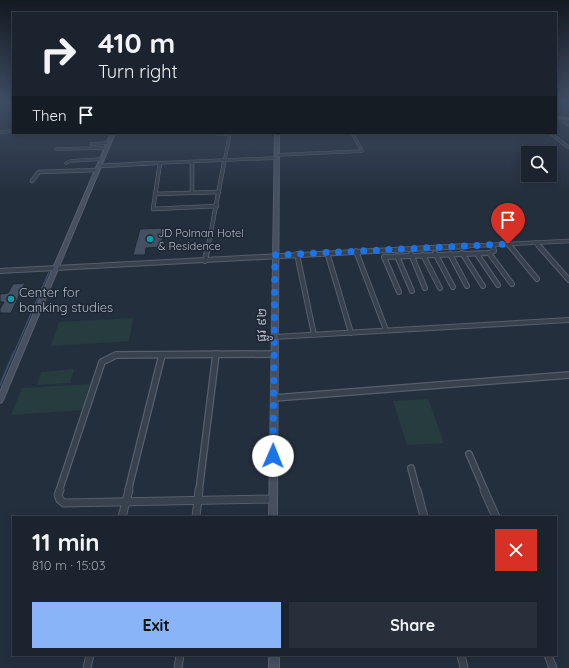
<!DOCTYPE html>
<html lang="en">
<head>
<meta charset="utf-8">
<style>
  :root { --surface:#1b232e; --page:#282f3a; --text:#f1f3f6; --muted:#a0a4aa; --line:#39404a; --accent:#8ab4f8 }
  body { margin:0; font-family:Quicksand,"Noto Sans Khmer",sans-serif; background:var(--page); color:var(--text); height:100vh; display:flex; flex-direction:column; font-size:15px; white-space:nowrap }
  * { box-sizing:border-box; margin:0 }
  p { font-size:13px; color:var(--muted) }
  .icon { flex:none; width:22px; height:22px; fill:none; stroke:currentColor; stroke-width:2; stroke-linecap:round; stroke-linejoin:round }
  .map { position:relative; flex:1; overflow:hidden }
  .panel { position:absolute; left:12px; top:516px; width:545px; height:140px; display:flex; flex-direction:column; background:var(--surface); border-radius:0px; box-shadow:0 2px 10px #0003,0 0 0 1px var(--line) }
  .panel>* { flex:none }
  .top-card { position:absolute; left:12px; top:12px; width:545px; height:122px; border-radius:0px; box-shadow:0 2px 10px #0003,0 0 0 1px var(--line); background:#1b232e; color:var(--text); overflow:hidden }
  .buttons { position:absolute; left:521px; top:146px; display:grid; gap:8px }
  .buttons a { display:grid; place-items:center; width:36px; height:36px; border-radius:0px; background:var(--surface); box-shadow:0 2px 10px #0003,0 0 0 1px var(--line); font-size:20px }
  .pin { position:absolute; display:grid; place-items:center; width:34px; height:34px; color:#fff; margin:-41px -17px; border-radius:50% 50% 50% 0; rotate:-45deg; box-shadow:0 0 4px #0007 }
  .pin .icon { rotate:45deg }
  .me { position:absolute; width:44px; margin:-22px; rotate:1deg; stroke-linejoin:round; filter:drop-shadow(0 0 3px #0008) }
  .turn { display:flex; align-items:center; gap:14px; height:84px; padding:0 20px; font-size:18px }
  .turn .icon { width:52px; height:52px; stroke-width:2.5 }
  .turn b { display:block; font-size:28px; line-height:34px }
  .then { display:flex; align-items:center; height:38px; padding:0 20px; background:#0003; gap:8px; font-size:15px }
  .round { display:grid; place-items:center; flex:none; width:42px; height:42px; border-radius:0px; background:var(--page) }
  .summary { display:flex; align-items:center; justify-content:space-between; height:68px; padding:0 20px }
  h1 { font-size:24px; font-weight:700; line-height:30px }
  .cta { display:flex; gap:8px; margin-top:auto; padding:8px 20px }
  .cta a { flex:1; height:46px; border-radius:0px; background:var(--accent); color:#111; font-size:16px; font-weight:700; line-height:46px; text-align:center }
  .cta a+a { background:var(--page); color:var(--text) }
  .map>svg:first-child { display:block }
  .green { fill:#263c3f }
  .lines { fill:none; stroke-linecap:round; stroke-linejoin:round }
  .stream-far1 { stroke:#394c67; stroke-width:1.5 }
  .stream { stroke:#394c67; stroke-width:2 }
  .building { fill:#455162; stroke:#1f2835 }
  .street-far4-casing { stroke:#565f6c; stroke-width:3.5 }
  .street-far3-casing { stroke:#565f6c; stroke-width:4.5 }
  .street-far2-casing { stroke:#565f6c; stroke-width:6 }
  .street-far1-casing { stroke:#565f6c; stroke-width:8 }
  .street-casing { stroke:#565f6c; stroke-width:9 }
  .secondary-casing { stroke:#565f6c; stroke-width:2 }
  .primary-casing { stroke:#414a57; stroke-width:2 }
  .street-far4 { stroke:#38414e; stroke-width:2.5 }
  .street-far3 { stroke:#38414e; stroke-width:3 }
  .street-far2 { stroke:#38414e; stroke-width:4 }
  .street-far1 { stroke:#38414e; stroke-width:5.5 }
  .street { stroke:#38414e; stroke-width:7 }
  .secondary { fill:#465061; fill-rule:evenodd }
  .primary { fill:#56606e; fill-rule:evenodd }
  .route { stroke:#1a73e8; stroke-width:7; stroke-dasharray:0 12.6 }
  .culture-dot { fill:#0f9aa8; stroke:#1d2633; stroke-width:1.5 }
  .labels { text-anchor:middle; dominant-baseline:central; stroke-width:3; stroke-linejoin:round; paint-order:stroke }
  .far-poi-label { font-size:11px; fill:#b4bcc9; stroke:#1d2633; text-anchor:start }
  .poi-label { font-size:13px; fill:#b4bcc9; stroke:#1d2633; text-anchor:start }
  .street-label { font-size:13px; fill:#b4bcc9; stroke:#1d2633 }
</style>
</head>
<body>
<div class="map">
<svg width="569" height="668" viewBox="0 0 569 668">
  <rect width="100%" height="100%" fill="#242f3e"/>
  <g class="green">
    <polygon points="133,318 129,341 51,346 59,322"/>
    <polygon points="74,369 70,383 37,385 41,372"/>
    <polygon points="90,384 82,410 11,415 22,388"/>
    <polygon points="428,399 444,443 407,445 393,401"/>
  </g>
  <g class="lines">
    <polyline class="stream-far1" points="14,353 49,272"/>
    <polyline class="stream" points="0,385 14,352"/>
  </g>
  <g class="building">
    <polygon points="165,228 161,247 146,248 145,255 133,255 140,229"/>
    <polygon points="25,283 11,313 0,313 0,309 4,302 0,302 0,294 8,293 13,284"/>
  </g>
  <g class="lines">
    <defs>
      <g id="street-far4">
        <polyline points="557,117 569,125"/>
        <polyline points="0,132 13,131"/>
        <polyline points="550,133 568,147"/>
        <polyline points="217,134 230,134"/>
        <polyline points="91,144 108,143"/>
        <polyline points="56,149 106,148"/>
        <polyline points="276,155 362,151 352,133"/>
        <polyline points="192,162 192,164"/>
        <polyline points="66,163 71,161 102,159"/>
        <polyline points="133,164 276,158"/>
        <polyline points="224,164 230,133"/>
      </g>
      <g id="street-far3">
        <polyline points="160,163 153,209 217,206"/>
        <polyline points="192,163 192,192"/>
        <polyline points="99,166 155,163"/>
        <polyline points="32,181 39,172 97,170"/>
        <polyline points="155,194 219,192"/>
        <polyline points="536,243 539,247"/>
        <polyline points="508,244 510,247"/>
        <polyline points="493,245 493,247"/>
        <polyline points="208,247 224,163"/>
        <polyline points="446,247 569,241"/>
      </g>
      <g id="street-far2">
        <polyline points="510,246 537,279"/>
        <polyline points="539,246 569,280"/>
        <polyline points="356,251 386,330"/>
        <polyline points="327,252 351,333"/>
        <polyline points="435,253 453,287"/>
        <polyline points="462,253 483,286"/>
        <polyline points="489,253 512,284"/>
        <polyline points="297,254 314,335"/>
        <polyline points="411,254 425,288"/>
        <polyline points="450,254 467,286"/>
        <polyline points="477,254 498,285"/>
        <polyline points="423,255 440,288"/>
        <polyline points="397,256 412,291"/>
        <polyline points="205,261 208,246"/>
        <polyline points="0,271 467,246"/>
        <polyline points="399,292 384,257 489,253 494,251 493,246"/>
        <polyline points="274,337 569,320"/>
      </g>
      <g id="street-far1">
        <polyline points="274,398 569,375"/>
        <polyline points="469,454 485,491"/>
        <polyline points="411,468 417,491"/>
        <polyline points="59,491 102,362 116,355 274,354"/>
        <polyline points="128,491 162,355"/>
        <polyline points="199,491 216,354"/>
      </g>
      <g id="street">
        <polyline points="60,490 58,495 60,500 64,503 273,499"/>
        <polyline points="417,490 424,517"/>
        <polyline points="484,490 496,517"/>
        <polyline points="122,517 129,490"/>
        <polyline points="196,517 199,490"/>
        <polyline points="461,655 464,668"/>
        <polyline points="548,655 553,668"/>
        <polyline points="87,668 90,655"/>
        <polyline points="178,668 180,655"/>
      </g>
      <g id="secondary">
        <polygon points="111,133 115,133 3,400 2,402 0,403 0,392"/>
        <polygon points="275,133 279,133 277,517 269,517"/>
        <rect x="269" y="655" width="10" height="13"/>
      </g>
      <g id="primary">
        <polygon points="0,100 13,101 13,103 0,102"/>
        <polygon points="556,117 569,118 569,120 556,119"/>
      </g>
    </defs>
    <use href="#street-far4" class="street-far4-casing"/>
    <use href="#street-far3" class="street-far3-casing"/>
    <use href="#street-far2" class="street-far2-casing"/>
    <use href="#street-far1" class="street-far1-casing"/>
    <use href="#street" class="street-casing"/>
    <use href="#secondary" class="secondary-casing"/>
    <use href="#primary" class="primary-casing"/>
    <use href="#street-far4" class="street-far4"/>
    <use href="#street-far3" class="street-far3"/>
    <use href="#street-far2" class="street-far2"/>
    <use href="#street-far1" class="street-far1"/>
    <use href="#street" class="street"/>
    <use href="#secondary" class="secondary"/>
    <use href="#primary" class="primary"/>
  </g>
  <linearGradient id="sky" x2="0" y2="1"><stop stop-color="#141a22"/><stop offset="0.52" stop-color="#3f4d63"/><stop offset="1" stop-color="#3f4d63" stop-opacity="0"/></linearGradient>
  <rect width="569" height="194" fill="url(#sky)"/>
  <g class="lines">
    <polyline class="route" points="273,456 275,255 508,244"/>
  </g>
  <g class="culture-dot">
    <circle cx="150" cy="239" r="4"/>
    <circle cx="11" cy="299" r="4"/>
  </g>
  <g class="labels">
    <g class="far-poi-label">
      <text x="158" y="233">JD Polman Hotel<tspan x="158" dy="13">&amp; Residence</tspan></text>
    </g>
    <g class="poi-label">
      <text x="19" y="292">Center for<tspan x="19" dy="15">banking studies</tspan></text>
    </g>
    <g class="street-label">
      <text transform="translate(261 325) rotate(-89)">ផ្លូវ ៩២</text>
    </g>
  </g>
</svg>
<div class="buttons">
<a><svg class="icon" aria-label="search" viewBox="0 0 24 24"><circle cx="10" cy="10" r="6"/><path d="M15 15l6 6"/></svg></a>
</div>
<div class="pin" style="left:508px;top:244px;background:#d93025"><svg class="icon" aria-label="arrive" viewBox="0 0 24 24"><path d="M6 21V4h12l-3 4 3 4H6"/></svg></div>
<svg class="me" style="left:273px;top:456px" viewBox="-20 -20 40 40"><circle r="19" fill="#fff"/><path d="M0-13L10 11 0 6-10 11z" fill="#1a73e8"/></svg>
<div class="top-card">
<div class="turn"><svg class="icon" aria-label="right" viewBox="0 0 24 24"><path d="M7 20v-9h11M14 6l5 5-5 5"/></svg><div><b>410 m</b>Turn right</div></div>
<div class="then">Then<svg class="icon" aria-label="arrive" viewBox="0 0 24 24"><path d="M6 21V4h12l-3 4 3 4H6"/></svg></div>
</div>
<section class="panel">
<div class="summary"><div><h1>11 min</h1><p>810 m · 15:03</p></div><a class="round" style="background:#d93025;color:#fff"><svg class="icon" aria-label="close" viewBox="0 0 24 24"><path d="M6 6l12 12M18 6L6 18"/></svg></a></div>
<div class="cta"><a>Exit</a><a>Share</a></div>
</section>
</div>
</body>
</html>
